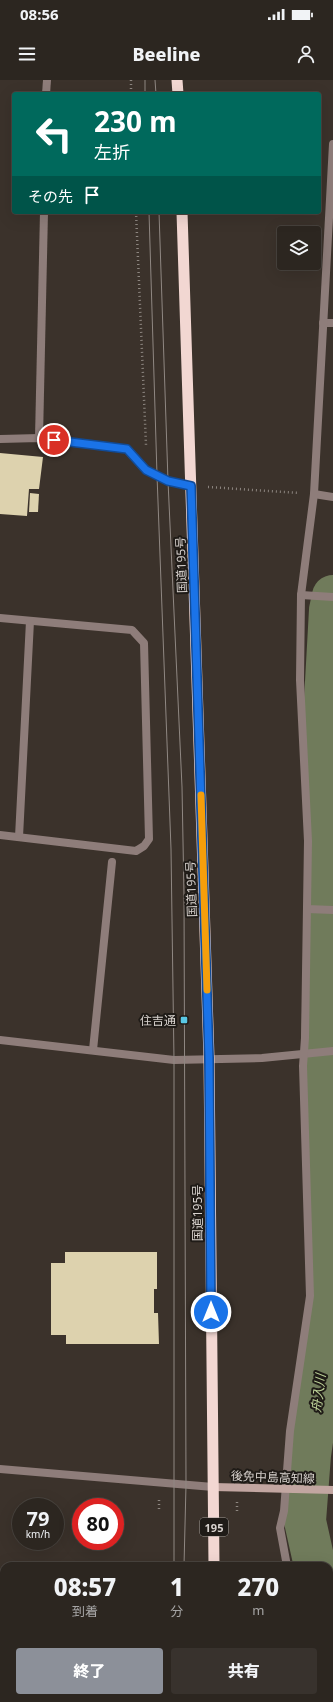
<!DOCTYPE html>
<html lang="ja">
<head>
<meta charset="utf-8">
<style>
  :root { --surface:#2c2620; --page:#38322d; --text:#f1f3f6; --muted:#a6a5a5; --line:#48433e; --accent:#8c9099 }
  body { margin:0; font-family:"Noto Sans","Noto Sans JP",sans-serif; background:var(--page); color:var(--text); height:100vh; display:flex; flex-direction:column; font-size:15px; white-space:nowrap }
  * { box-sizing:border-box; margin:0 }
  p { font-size:13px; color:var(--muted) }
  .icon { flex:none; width:22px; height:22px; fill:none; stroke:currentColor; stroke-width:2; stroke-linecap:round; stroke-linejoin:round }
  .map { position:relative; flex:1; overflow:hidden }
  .details { position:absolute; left:0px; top:1482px; width:333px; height:140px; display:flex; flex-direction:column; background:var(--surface); border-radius:12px 12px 0 0; box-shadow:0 4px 16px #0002,0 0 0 1px var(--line) }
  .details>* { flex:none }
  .top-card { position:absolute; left:12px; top:12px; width:309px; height:122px; border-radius:4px; box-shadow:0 4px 16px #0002,0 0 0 1px var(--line); background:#00695c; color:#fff; overflow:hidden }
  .tools { position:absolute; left:277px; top:146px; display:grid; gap:8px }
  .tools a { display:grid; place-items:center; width:44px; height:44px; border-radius:4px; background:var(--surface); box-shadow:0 4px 16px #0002,0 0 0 1px var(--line); font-size:20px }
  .speed { position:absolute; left:12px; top:1418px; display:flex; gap:8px; font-size:20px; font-weight:700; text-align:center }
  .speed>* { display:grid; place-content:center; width:52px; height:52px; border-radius:50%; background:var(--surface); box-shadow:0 4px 16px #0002,0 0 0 1px var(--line); line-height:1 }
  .speed small { font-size:10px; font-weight:400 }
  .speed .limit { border:6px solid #d22; background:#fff; color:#111 }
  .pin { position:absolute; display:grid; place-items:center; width:34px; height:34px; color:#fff; margin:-17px; border:2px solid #fff; border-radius:50%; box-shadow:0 1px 4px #0007 }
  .me { position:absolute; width:44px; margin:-22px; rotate:0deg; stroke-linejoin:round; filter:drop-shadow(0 0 3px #0008) }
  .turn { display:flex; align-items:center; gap:14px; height:84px; padding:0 16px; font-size:18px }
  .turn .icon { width:52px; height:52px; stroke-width:2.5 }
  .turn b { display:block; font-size:28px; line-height:34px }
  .then { display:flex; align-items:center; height:38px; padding:0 16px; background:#0003; gap:8px; font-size:15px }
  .eta { display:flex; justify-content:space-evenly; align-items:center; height:68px; text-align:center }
  .eta b { font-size:24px; font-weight:800; line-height:28px }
  .button { display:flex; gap:8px; margin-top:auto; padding:8px 16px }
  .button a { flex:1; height:46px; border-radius:4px; background:var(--accent); color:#fff; font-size:16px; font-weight:800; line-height:46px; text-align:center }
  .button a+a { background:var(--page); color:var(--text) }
  .status { display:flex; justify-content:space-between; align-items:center; height:28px; padding:0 20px; background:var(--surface); direction:ltr }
  .status svg { height:11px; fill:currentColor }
  header { display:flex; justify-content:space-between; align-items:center; height:52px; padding:0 16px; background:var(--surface); font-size:18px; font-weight:800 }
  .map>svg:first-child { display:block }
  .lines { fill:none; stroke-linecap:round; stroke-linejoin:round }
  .river { stroke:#707b5b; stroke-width:42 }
  .building { fill:#ddd2ae }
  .path { stroke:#8d8680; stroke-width:2.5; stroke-dasharray:1 3; stroke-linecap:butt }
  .minor { stroke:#8e7d7a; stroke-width:8 }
  .tertiary { stroke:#8e7d7a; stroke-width:8 }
  .secondary { stroke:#c2a6a1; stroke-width:8 }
  .trunk { stroke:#f2d7d2; stroke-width:11 }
  .tram { stroke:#908883; stroke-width:1 }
  .route-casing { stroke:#114b97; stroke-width:10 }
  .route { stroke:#1a73e8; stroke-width:7 }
  .slow { stroke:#f59e0b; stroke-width:7 }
  .poi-dot { fill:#59c8e5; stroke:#1f1b17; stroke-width:1.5 }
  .labels { text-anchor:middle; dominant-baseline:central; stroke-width:4; stroke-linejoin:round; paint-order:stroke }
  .shield { fill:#1f1b17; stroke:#a09b97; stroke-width:1 }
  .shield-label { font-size:11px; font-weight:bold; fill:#d8d2ce }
  .street-label { font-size:12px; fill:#d8d2ce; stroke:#1f1b17 }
  .poi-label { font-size:12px; fill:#d8d2ce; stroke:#1f1b17; text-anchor:end }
  .water-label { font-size:13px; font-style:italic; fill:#bcd097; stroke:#1f1b17 }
</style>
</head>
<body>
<div class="status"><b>08:56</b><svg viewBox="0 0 49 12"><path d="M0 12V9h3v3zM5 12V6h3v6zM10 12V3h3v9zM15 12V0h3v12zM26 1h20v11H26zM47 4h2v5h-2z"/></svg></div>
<header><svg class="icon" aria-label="menu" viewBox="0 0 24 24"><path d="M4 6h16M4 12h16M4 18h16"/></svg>Beeline<svg class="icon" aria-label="person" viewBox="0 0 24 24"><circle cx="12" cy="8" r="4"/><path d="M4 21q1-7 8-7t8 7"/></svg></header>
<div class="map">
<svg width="333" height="1622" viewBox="0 0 333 1622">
  <rect width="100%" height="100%" fill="#3b322b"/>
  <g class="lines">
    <g class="river">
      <polyline points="315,1486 305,1441 310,1375 330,1237 332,1206 331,1111 322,986 327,715 324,638 330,530 333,516"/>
      <polyline points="329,1535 333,1544"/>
    </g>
  </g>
  <g class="building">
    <polygon points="0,373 43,377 39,409 29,409 27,436 0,434"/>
    <polygon points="30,413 39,414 38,432 29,432"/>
    <polygon points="65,1172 157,1172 157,1209 154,1209 154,1233 158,1233 159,1264 66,1264 66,1255 51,1255 51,1183 65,1183"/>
  </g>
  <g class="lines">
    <g class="path">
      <polyline points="131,0 131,14"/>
      <polyline points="136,132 146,365"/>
      <polyline points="208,407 299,413"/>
      <polyline points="237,1422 237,1431"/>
      <polyline points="159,1429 159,1417"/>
    </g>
    <g class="minor">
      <polyline points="46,14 47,0"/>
      <polyline points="323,243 333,243"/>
      <polyline points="39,358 44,132"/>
      <polyline points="0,359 39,358 127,369 146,390 168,401 191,406"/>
      <polyline points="314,414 333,417"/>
      <polyline points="301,515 333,517"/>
      <polyline points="0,538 132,550 144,563 149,759 144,766 136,771 0,755"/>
      <polyline points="19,757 30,541"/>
      <polyline points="307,829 333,830"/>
      <polyline points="0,960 174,980 262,978 333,971"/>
      <polyline points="93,970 112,782"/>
      <polyline points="287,1486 280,1448 284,1431 290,1351 310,1216 303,986 305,958 308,761 300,600 301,515 314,414 333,64"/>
      <polyline points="329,1606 333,1613"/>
    </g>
    <polyline class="tertiary" points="0,1389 213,1407"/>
    <polyline class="secondary" points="213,1407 333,1410"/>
    <g class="trunk">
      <polyline points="177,0 178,14"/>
      <polyline points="182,132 209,978 214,1486"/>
      <polyline points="213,1622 213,1618"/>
    </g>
    <g class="tram">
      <polyline points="145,0 145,14"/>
      <polyline points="155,0 156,14"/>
      <polyline points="149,132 157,395 171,769 174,980 174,1486"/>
      <polyline points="159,132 168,401 182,707 184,816 186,1405 184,1486"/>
      <polyline points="174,1618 174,1622"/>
      <polyline points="183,1622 183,1618"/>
    </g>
  </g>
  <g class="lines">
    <defs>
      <polyline id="route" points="54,360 127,369 146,390 168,401 191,406 209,978 211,1232"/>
    </defs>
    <use href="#route" class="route-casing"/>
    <use href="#route" class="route"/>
    <polyline class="slow" points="201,715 207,910"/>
  </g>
  <rect class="poi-dot" x="180" y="936" width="8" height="8" rx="2"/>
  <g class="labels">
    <rect class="shield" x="200" y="1438" width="28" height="18" rx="3"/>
    <g class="shield-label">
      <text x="214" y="1447">195</text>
    </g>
    <g class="street-label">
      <text transform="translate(181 485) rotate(-92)">国道195号</text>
      <text transform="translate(191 809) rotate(-92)">国道195号</text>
      <text transform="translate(197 1133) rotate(-90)">国道195号</text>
      <text transform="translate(273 1397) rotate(2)">後免中島高知線</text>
    </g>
    <g class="poi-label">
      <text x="176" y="940">住吉通</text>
    </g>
    <g class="water-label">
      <text transform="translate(318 1313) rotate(-83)">舟入川</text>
    </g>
  </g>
</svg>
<div class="tools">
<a><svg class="icon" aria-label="layers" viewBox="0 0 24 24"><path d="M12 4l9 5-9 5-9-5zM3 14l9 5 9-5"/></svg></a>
</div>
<div class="speed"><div>79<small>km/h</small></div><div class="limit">80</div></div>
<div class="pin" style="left:54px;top:360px;background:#d93025"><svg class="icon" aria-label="arrive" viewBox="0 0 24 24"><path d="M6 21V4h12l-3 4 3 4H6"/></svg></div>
<svg class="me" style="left:211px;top:1232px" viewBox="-20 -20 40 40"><circle r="17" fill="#1a73e8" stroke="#fff" stroke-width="3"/><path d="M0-11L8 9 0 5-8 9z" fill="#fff"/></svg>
<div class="top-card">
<div class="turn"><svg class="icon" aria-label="left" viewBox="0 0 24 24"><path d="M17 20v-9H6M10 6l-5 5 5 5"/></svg><div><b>230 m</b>左折</div></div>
<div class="then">その先<svg class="icon" aria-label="arrive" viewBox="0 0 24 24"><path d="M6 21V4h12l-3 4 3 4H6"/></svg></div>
</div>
<section class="details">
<div class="eta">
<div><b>08:57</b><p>到着</p></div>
<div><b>1</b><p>分</p></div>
<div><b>270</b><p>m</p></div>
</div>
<div class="button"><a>終了</a><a>共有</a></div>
</section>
</div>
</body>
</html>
